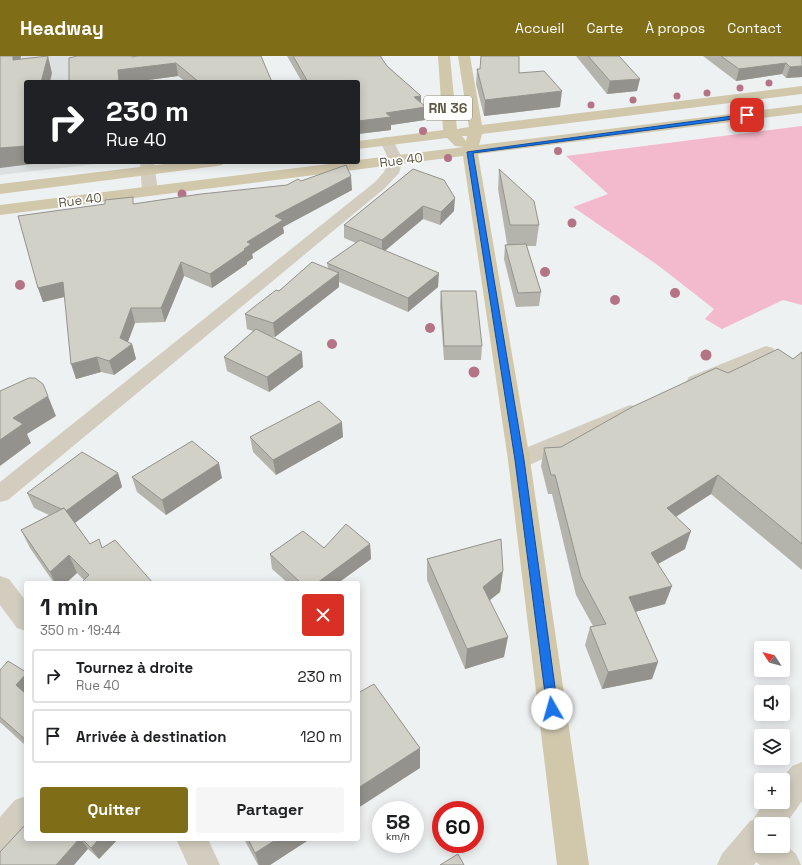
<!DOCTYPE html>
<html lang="fr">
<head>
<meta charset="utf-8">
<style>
  :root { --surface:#fff; --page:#f6f6f6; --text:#202124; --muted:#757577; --line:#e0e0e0; --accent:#7f6d17 }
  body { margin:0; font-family:"Space Grotesk",sans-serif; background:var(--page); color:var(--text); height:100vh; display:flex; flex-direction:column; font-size:15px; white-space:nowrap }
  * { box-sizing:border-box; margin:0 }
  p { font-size:13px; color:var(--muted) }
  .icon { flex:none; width:22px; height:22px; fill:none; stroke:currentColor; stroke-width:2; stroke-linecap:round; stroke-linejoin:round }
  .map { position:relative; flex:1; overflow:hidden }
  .drawer { position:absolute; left:24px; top:525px; width:336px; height:260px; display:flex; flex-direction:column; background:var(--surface); border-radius:4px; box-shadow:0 2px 10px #0003 }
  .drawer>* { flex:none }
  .top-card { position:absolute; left:24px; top:24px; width:336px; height:84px; border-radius:4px; box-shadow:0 2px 10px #0003; background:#202124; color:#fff; overflow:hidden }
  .needle { width:26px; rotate:306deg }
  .buttons { position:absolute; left:754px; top:585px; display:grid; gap:8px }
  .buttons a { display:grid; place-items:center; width:36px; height:36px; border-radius:4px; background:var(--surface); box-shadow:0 2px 10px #0003; font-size:20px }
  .speed { position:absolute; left:372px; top:745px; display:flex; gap:8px; font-size:20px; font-weight:700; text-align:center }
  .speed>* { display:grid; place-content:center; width:52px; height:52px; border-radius:50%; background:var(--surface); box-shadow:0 2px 10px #0003; line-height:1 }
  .speed small { font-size:10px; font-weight:400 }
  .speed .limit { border:6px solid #d22; background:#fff; color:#111 }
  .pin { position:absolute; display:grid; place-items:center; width:34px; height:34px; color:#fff; margin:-17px; border-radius:8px; box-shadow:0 2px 6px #0006 }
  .me { position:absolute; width:44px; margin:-22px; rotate:353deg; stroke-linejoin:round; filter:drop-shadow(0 0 3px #0008) }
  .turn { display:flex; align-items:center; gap:14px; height:84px; padding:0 16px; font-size:18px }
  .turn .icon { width:52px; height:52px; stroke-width:2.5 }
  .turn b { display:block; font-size:28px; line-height:34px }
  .round { display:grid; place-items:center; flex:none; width:42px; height:42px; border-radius:4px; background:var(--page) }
  .summary { display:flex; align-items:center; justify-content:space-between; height:68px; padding:0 16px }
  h1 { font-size:24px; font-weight:700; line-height:30px }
  .action { display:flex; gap:8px; margin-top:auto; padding:8px 16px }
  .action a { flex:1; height:46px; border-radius:4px; background:var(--accent); color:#fff; font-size:16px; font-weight:700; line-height:46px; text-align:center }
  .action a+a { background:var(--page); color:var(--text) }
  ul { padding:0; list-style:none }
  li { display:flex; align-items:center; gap:12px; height:54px; margin:0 8px 6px; padding:0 8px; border:2px solid var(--line); border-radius:4px }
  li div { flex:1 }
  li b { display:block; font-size:15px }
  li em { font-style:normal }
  header { display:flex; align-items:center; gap:24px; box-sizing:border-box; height:56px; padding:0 20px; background:var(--accent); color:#fff }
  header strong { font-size:19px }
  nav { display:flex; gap:22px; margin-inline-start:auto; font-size:14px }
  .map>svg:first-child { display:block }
  .education { fill:#dde0e0 }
  .green { fill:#f3b9cd }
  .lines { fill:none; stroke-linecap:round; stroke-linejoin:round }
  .minor { fill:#d2cdbe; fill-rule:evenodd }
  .major { fill:#d1c8ac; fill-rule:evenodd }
  .tree { fill:#b57485 }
  .wall { fill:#b5b4ac }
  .shaded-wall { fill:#93928c }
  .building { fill:#d2d1c8; stroke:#93928c }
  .route { fill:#1a73e8; stroke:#114b97 }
  .labels { text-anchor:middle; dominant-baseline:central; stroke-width:3.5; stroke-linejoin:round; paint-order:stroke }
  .far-street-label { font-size:13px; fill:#5e5845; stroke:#fff }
  .shield { fill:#fff; stroke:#8e8a7d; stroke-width:1 }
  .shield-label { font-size:14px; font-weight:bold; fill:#5e5845 }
</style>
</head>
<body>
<header>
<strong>Headway</strong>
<nav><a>Accueil</a><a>Carte</a><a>À propos</a><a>Contact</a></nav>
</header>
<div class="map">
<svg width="802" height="809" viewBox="0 0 802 809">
  <rect width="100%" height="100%" fill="#eef1f2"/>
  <polygon class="education" points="0,0 120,0 123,26 26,26 26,106 113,106 0,119"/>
  <polygon class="green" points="802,70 802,249 783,244 722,273 705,263 714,253 659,210 573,151 608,138 566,100"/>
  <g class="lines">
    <g class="minor">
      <polygon points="387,81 392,82 403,104 399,117 385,132 8,444 0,446 0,426 375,126 384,116 389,104 380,85 382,82"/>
      <polygon points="140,106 154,106 158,135 156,138 144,138 142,135"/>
      <polygon points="766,290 773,292 776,296 773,300 703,331 696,333 689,331 686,326 689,321"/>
      <polygon points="630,349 637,351 640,356 637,361 527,410 519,412 511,410 508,404 511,398"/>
      <polygon points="0,520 9,523 26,545 26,575 17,572 0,549"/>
      <polygon points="802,706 802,745 783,772 783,768 761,768 761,790 783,790 783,787 796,798 801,809 760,809 756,806 754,809 717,809 722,798 750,765 753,764 764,746 783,746 783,724 781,724 792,710"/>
      <polygon points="26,740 26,778 11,795 0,800 0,761 15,744"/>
      <polygon points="176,783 208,783 220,809 188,809"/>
    </g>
    <g class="major">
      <path d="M 438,0 L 450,0 L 457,73 L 469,71 L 458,0 L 470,0 L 482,69 L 802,30 L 802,38 L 482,78 L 479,89 L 802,49 L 802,57 L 478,98 L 530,404 L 589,809 L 557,809 L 508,404 L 463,100 L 0,159 L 0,149 L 345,106 L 358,106 L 358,104 L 464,91 L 455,90 L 447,82 L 358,93 L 358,85 L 443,74 ZM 462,80 L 467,80 L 466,85 Z"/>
      <polygon points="181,106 224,106 222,109 217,110 0,138 0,128"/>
    </g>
  </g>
  <g class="tree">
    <circle cx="769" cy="27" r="3.5"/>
    <circle cx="740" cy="32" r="3.5"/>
    <circle cx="707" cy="37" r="3.5"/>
    <circle cx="677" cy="40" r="3.5"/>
    <circle cx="633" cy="44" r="3.5"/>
    <circle cx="591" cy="49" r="3.5"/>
    <circle cx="423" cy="75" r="4"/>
    <circle cx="558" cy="95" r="4"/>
    <circle cx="448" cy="102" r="4"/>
    <circle cx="182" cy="138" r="4.5"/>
    <circle cx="572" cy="167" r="4.5"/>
    <circle cx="545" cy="216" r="5"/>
    <circle cx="20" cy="229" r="5"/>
    <circle cx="675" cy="237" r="5"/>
    <circle cx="615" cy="244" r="5"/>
    <circle cx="430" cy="272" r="5"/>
    <circle cx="332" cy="288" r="5"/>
    <circle cx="706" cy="299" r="5.5"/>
    <circle cx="474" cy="316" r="5.5"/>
  </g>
  <g class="wall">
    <polygon points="261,0 272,26 186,26 178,20 133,26 69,26 69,2"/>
    <polygon points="287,0 382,0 381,1 387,10 421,40 421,47 426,51 425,64 391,69 391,74 358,78 358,26 302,26"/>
    <polygon points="576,0 619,0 637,35 607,38"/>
    <polygon points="703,0 802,0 802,21 786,22 782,18 736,25"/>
    <polygon points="477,13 519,17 560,51 484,60 476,28"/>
    <polygon points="413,113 454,155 440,169 423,163 385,195 438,231 408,256 339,226 339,231 275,281 269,280 303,311 269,336 227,315 224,301 253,275 247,273 245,258 279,235 328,212 327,207 356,187 344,182 344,169"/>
    <polygon points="499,113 539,169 536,190 527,190 541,236 539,250 516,251 504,203 505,189 507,188 498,133"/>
    <polygon points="301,125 352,134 283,171 284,177 252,198 253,202 247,206 247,208 212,232 184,220 165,266 135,267 128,286 132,288 136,303 114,319 101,316 76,323 65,241 43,246 38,232 135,148 287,129"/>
    <polygon points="441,235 482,290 481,304 444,304 440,250"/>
    <polygon points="802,296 802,514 711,438 676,461 685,493 658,508 665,548 635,556 658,606 652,623 602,633 585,589 590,571 593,570 576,539 552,438 548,438 541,410 544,392 561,391 728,317 793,303"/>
    <polygon points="250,381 343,381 276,419 253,396"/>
    <polygon points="118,417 122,431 75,467 90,488 99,483 102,492 153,527 84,524 77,517 66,527 54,527 30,492 21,474 49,459 34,452 27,437"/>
    <polygon points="132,421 222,422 166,459 137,436"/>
    <polygon points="370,488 371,503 338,527 288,527 272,513 270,498 324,492"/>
    <polygon points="427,503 503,515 500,536 490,544 504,601 465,613 427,524"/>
    <polygon points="0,614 26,616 26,690 1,667 0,667"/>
    <polygon points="26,783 118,783 99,803 88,793"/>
    <polygon points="244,783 310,783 270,809 258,809"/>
  </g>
  <g class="shaded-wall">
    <polygon points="13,0 21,0 18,21 13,4"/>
    <polygon points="48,0 52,17 50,26 41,26"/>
    <polygon points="176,7 178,20 133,26 119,26 118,14"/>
    <polygon points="786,7 782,18 736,25 739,13"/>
    <polygon points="802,10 802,21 786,22 790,11"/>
    <polygon points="640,23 637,35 607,38 610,25"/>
    <polygon points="562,35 560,51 484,60 485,44"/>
    <polygon points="421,40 421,52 426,51 425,64 391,69 391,74 358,78 358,65 386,57 414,41"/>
    <polygon points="26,89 26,106 32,106 32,108 0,112 0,92"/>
    <polygon points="351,120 352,134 283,171 284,177 252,198 253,202 247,206 247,208 212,232 210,218 244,193 247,186 275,160"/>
    <polygon points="455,142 454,155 440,169 441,156"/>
    <polygon points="423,150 423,163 382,197 382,184"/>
    <polygon points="181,206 184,220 165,266 161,252"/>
    <polygon points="339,217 339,231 275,281 273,267"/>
    <polygon points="439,217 438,231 408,256 408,242"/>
    <polygon points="63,226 68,240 43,246 38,232"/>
    <polygon points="131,252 135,267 125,293 132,288 136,303 114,319 109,305 120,282"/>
    <polygon points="302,296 303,311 269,336 267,321"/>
    <polygon points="97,301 101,316 76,323 71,308"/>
    <polygon points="48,340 56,360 27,378 31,387 0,410 0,384 13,362"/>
    <polygon points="342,366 343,381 276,419 273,404"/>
    <polygon points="219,407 222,422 166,459 162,444"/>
    <polygon points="118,417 122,431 71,470 65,455"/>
    <polygon points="718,419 711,438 661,470 667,452"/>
    <polygon points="691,475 685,493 645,515 651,497"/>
    <polygon points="370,488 371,503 338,527 317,527"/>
    <polygon points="69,499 77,517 66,527 55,527 50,516"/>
    <polygon points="503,515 500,536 481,551 483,531"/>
    <polygon points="672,530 665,548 623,559 629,541"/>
    <polygon points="508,581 504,601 465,613 467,593"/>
    <polygon points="658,606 652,623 602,633 608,616"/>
    <polygon points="26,618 26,640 16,629"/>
    <polygon points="420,692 420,712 358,752 358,732"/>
    <polygon points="79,783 81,783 88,793 74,809 56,809"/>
    <polygon points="99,783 118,783 99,803 91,792"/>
    <polygon points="277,783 310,783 270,809 259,809 255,797"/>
  </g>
  <g class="building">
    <polygon points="0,0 13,0 13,4 48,0 41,26 26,26 26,90 0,92"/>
    <polygon points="77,0 132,0 132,1 138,0 261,0 272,26 199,26 176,7 118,14 119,26 69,26 69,2"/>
    <polygon points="293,0 380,0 387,10 421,40 414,41 426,51 386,57 391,61 358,65 358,26 308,26"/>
    <polygon points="481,0 519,0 519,17 544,15 562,35 485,44 477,13 480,13"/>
    <polygon points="588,0 619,0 640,23 610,25"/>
    <polygon points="721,0 802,0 802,10 790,11 786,7 739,13"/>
    <polygon points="346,109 351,120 275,160 283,164 247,186 251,188 244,193 245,194 210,218 181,206 161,252 131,252 120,282 132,288 109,305 97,301 71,308 63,226 38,232 18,160 105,148 105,144 133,141 133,148 201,138 287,129 298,123 301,125"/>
    <polygon points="413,113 444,124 455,142 441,156 423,150 382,184 344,169"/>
    <polygon points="499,113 534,145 539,169 510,169"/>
    <polygon points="360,184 439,217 408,242 327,207"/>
    <polygon points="526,188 541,236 518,237 505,189"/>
    <polygon points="312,206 339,217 273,267 245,258 276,234 279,235"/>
    <polygon points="441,235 476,235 482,290 444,290"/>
    <polygon points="256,273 302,296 267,321 224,301"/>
    <polygon points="778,293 793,303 802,296 802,488 718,419 667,452 691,475 651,497 672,530 629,541 658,606 608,616 590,571 606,568 581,521 555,419 551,419 544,392 561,391 632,351 716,312 728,317"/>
    <polygon points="29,322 35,322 43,328 48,340 13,362 23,368 0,384 0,335"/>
    <polygon points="319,345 342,366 273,404 250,381"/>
    <polygon points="192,385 219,407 162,444 132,421"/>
    <polygon points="82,396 118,417 66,455 64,452 61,453 27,437"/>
    <polygon points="64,452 90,488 99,483 102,492 115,484 153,527 81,527 89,519 69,499 50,516 21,474"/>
    <polygon points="346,468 370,488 317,527 301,527 270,498 303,475 324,492"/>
    <polygon points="501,483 503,515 483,531 508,581 467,593 427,503"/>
    <polygon points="8,605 26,616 26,618 16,629 26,638 26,684 0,661 0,614"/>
    <polygon points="374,628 420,692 358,732 358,637"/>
    <polygon points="26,768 26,783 79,783 56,809 0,809 0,796"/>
    <polygon points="82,783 99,783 91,792"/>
    <polygon points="248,783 277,783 255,797"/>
    <polygon points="458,798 464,809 440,809"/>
  </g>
  <polygon class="route" points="747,58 749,61 473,97 524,404 558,653 557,657 552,659 548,657 547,653 515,404 467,96"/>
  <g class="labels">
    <g class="far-street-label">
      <text transform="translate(401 104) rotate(-7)">Rue 40</text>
      <text transform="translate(80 144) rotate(-7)">Rue 40</text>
    </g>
    <rect class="shield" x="424" y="40" width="48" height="24" rx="3"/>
    <g class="shield-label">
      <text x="448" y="52">RN 36</text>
    </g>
  </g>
</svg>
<div class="buttons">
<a><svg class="needle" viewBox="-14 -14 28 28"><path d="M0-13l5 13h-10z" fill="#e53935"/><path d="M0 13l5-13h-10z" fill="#757577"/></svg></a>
<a><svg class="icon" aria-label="sound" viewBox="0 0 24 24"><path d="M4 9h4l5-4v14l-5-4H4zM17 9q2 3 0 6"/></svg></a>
<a><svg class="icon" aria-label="layers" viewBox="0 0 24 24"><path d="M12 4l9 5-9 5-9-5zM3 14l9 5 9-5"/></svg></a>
<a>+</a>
<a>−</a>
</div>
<div class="speed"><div>58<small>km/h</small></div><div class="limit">60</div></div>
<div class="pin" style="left:747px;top:59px;background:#d93025"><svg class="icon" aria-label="arrive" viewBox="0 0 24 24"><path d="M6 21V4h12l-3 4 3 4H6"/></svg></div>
<svg class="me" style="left:552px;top:653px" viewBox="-20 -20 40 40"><circle r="19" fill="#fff"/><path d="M0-13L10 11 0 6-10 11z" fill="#1a73e8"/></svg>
<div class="top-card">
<div class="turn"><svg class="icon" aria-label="right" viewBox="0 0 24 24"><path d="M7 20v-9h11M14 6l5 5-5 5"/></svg><div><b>230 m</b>Rue 40</div></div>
</div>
<section class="drawer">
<div class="summary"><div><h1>1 min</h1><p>350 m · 19:44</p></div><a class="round" style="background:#d93025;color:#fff"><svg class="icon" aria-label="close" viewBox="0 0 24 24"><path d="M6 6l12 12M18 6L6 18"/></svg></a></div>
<ul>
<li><svg class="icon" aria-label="right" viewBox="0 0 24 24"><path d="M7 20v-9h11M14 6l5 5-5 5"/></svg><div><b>Tournez à droite</b><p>Rue 40</p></div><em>230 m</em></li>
<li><svg class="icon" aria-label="arrive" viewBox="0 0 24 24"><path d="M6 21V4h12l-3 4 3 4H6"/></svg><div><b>Arrivée à destination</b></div><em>120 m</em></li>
</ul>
<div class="action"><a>Quitter</a><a>Partager</a></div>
</section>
</div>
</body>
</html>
